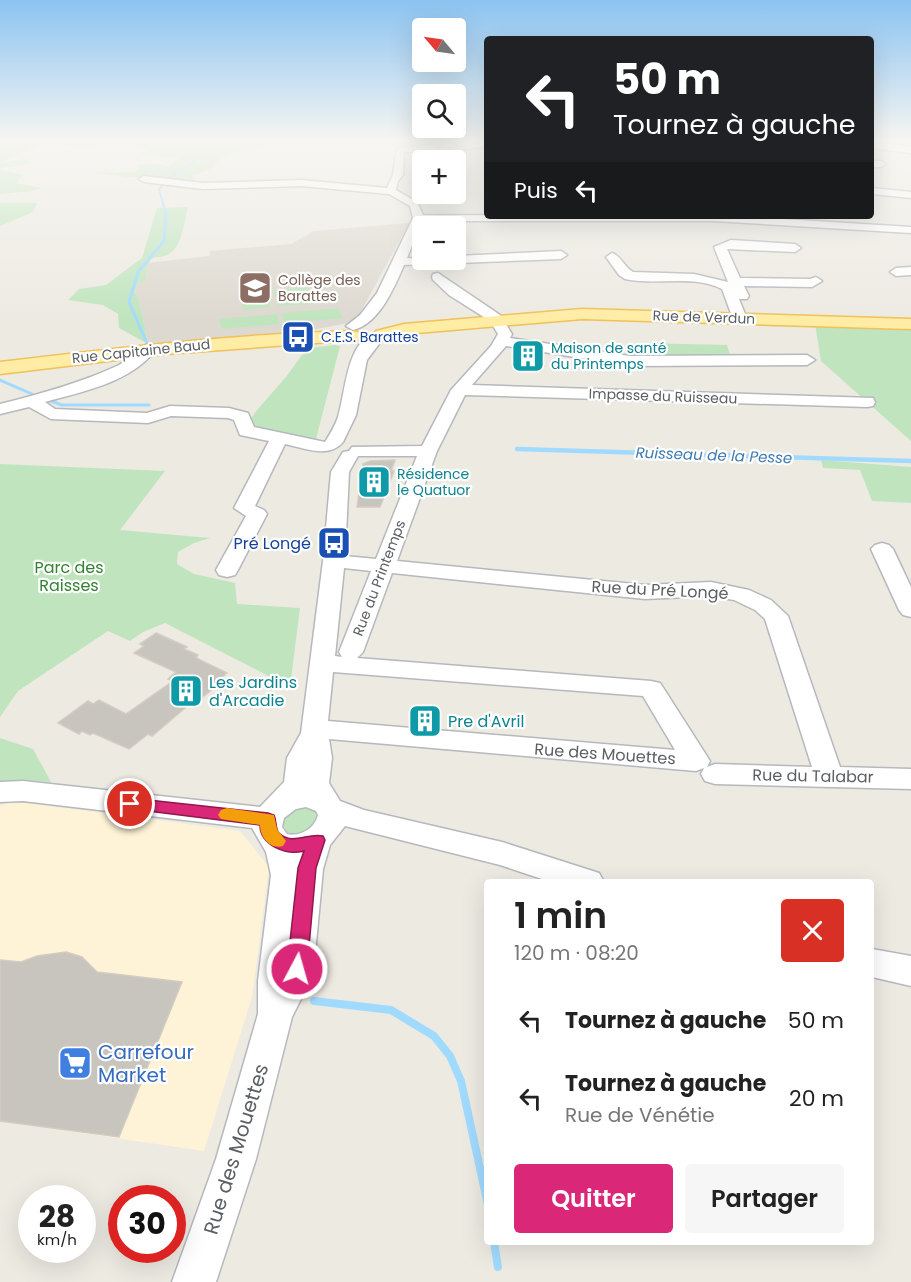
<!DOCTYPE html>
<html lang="fr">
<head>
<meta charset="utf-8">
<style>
  :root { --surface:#fff; --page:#f6f6f6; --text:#222; --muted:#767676; --accent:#db2777 }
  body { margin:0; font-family:Poppins,sans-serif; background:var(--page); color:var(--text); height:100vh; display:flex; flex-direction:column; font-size:22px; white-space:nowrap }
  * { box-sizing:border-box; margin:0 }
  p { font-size:20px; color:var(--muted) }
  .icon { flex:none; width:33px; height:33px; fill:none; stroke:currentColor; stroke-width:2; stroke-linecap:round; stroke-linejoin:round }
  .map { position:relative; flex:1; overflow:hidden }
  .panel { position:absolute; left:484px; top:879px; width:390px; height:366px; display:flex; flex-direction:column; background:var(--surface); border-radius:6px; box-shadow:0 6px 24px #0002 }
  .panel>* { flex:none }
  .top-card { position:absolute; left:484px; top:36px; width:390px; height:183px; border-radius:6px; box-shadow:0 6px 24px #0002; background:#202124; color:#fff; overflow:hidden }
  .needle { width:39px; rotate:299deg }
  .controls { position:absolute; left:412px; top:18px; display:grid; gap:12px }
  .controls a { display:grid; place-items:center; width:54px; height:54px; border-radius:6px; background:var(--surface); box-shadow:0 6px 24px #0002; font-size:30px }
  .speed { position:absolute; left:18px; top:1185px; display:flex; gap:12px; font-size:30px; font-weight:700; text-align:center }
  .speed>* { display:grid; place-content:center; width:78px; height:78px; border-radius:50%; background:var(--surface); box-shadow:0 6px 24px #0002; line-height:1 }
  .speed small { font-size:15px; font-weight:400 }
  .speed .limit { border:9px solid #d22; background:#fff; color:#111 }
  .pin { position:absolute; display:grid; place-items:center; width:51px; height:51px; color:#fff; margin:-26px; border:3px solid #fff; border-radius:50%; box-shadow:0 2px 6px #0007 }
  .me { position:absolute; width:66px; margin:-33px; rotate:6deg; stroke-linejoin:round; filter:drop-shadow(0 0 4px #0008) }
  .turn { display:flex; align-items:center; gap:21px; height:126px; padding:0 30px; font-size:27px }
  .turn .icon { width:78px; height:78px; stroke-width:2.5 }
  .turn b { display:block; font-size:42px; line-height:51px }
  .then { display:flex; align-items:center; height:57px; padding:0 30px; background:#0003; gap:12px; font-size:22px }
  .round { display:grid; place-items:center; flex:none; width:63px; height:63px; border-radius:6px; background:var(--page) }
  .headline { display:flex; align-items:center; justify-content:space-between; height:102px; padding:0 30px }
  h1 { font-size:36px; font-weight:600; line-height:45px }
  .cta { display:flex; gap:12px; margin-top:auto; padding:12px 30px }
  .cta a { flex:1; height:69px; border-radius:6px; background:var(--accent); color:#fff; font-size:24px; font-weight:600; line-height:69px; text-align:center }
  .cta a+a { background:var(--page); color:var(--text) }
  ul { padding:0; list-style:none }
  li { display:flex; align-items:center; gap:18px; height:78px; padding:0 30px }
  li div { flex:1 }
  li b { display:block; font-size:22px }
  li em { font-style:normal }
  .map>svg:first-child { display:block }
  .commercial { fill:#fef3d7 }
  .education { fill:#ddd9d0 }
  .green { fill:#c0e5be }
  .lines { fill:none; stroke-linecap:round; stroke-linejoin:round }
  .stream-far3 { stroke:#a1daff; stroke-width:2 }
  .stream-far2 { stroke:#a1daff; stroke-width:3 }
  .stream-far1 { stroke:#a1daff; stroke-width:4.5 }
  .stream { stroke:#a1daff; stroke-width:8 }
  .building { fill:#c8c5bf; stroke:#d2ccc1; stroke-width:1.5 }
  .minor-casing { stroke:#b5b8bd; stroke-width:3 }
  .major-casing { stroke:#f1c058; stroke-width:3 }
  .minor { fill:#fff; fill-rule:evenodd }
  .major { fill:#ffeda6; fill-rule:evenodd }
  .route { fill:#db2777; stroke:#8e194d; stroke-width:1.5 }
  .slow { fill:#f59e0b }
  .labels { text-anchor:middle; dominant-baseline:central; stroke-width:4.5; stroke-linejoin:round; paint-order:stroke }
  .far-education-label { font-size:14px; fill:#785e54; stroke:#fff; text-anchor:start }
  .far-street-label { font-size:14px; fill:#5a5f63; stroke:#fff }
  .far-transit-label { font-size:14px; fill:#164399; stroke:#fff; text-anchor:start }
  .far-culture-label { font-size:14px; fill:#0d838f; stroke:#fff; text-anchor:start }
  .far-water-label { font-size:15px; font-style:italic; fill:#3e7ab0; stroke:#fff }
  .transit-label { font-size:16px; fill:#164399; stroke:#fff; text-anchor:end }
  .park-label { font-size:16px; fill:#348134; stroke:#fff }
  .street-label { font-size:16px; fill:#5a5f63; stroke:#fff }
  .culture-label { font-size:16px; fill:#0d838f; stroke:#fff; text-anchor:start }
  .near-shop-label { font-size:20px; fill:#366cbe; stroke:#fff; text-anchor:start }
  .near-street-label { font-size:20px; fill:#5a5f63; stroke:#fff }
</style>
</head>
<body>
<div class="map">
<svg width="911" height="1282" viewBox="0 0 911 1282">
  <rect width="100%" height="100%" fill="#edeae2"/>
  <polygon class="commercial" points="10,801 240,831 269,867 252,997 204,1151 0,1121 0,806"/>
  <polygon class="education" points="409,223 359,315 348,323 302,332 148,344 139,299 134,294 138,282 146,280 146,263 210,256 210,251 291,244 314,231"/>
  <g class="green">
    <path d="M 0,140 L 103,140 L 105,141 C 89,154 64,142 45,145 C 31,147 14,156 1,163 L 27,159 L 34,163 L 0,168 Z"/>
    <polygon points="142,140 271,141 250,151 241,151 222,157 210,169 192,176 194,180 179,183 95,173 134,172 140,169 137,165 159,164 169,167 180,157 138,155 149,149 126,142"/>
    <polygon points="0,170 24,175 16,183 41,188 33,191 0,194"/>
    <polygon points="0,203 37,203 33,212 0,226"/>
    <path d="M 188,207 C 185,218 183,237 176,247 C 161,268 147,243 146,280 L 138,283 L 134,293 L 139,299 L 148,344 L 119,328 L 118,314 L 103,305 L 68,300 L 79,289 L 106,285 L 142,258 L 157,208 Z"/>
    <polygon points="307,287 309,293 304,294 305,298 311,297 313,304 278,306 276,300 280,299 279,296 275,296 273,290"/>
    <polygon points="265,291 270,307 244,310 240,293"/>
    <polygon points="338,308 343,318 285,323 282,313"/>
    <polygon points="277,314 280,324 222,329 219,319"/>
    <polygon points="815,324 911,327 911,441 821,361"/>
    <polygon points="641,343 727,345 731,358 641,360"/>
    <polygon points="334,345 340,346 316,439 257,429 258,426 252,425 252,417 257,410 286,377 302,355 310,348"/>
    <polygon points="821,460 911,467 911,503 872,501 860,470 823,468"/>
    <polygon points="0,464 165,471 120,530 210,538 194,543 178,552 177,564 194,574 235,583 237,604 300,608 290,687 165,623 143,632 130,641 108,631 18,691 0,717"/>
    <polygon points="0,738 33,749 51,782 15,780 0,783"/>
    <path d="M 302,807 L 315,812 L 317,824 C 308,832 299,837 287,832 L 281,822 L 288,811 Z"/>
  </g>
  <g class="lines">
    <g class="stream-far3">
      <polyline points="889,142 911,144"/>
      <polyline points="0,147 8,140"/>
      <polyline points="167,179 228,140"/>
      <polyline points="162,186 159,189 166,214"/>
    </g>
    <g class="stream-far2">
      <polyline points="146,341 129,302 138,272 164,241 166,212"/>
      <polyline points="0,380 32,394"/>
      <polyline points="48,400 62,405 149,405"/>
    </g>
    <polyline class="stream-far1" points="517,449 911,461"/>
    <g class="stream">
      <polyline points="314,1001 391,1010 434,1036 450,1056 461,1081 488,1205"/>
      <polyline points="494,1242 498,1267"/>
    </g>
  </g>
  <g class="building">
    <polygon points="395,460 391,471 394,471 380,507 357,507 359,493 362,493 363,464 370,461"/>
    <polygon points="156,633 187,647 184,649 198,655 196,657 200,660 227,673 211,686 214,688 200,699 192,702 152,736 148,734 129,749 93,733 90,735 82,731 79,734 58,723 88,701 93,704 99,700 126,714 173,681 168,679 176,672 134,653 144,646 140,644"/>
    <polygon points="66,952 82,957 97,972 182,982 119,1137 0,1121 0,960 21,962 37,956"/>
  </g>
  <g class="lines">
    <defs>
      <g id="minor">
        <path d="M 488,140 L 488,146 L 450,151 L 404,152 L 403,175 L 398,181 L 396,190 L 417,202 L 423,215 L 736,216 L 911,227 L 911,233 L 714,221 L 422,221 L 407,258 L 456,260 L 456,256 L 561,251 L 567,255 L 561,259 L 404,265 C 394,288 379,324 353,330 L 346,326 L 360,315 L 377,293 L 413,218 L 410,206 L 389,194 L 301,186 L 203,189 L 144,182 L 139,179 L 144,176 L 203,183 L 301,180 L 387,188 L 393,175 L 397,148 Z"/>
        <polygon points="872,142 911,147 911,153 872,148"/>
        <polygon points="872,161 881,161 886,164 881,167 872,167"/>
        <polygon points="872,188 911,192 911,198 872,194"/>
        <path d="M 731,240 L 795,244 L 801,248 L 795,252 L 727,249 L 740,278 L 810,279 L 816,277 L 822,281 L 812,287 L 744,286 L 749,296 L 747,299 L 739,299 L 747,319 L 740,323 L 733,319 L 722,289 C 692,274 657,286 625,279 L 619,275 L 606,257 L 612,253 C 621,256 625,268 633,272 L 694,274 L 728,282 L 714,247 Z"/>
        <polygon points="911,267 911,275 896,276 890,272 896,268"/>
        <path d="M 438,273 L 500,315 L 512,334 L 510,338 L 630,356 L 807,355 L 815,360 L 807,365 L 630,366 L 506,346 L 472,385 L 873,398 L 875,402 L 873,406 L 867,407 L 465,395 L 437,451 L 397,561 L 645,585 L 711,582 L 749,590 L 771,600 L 788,616 L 840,767 L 911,769 L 911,789 L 715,784 L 705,781 L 701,774 L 704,768 L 696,771 L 329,739 L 332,758 L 329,783 L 340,801 L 364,810 L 502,842 L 599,873 L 604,882 L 551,882 L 500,865 L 345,826 L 330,845 L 323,869 L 313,975 L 292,1017 L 256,1159 L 216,1282 L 172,1282 L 216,1159 L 258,1014 L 258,981 L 271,875 L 266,852 L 252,828 L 23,801 L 0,802 L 0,782 L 23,781 L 260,807 L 284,782 L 287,758 L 301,733 L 323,561 L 331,472 L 343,452 L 349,451 L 352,447 L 422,446 L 451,390 L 491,346 L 498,334 L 490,321 L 449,295 L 433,280 L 432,277 L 433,274 ZM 358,456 L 417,456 L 376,559 L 345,556 L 349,472 ZM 344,568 L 371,571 L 339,652 L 342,657 L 335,656 ZM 392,573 L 645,599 L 711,596 L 734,600 L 755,610 L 765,619 L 812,767 L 715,764 L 707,767 L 710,761 L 664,689 L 660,683 L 651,681 L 357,658 L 363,652 ZM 333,672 L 643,696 L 675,750 L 328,721 ZM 306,807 L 316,811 L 318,815 C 315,828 301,837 287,834 L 282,827 L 284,818 L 296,809 Z"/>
        <path d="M 378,332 L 385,336 L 367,360 L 356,415 L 343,442 C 329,459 304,448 285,444 L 255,506 L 264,510 L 267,514 L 238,570 L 235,575 L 227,577 L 219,575 L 216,570 L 246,516 L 234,508 L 269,441 L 240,435 L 234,420 L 228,418 L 171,416 L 148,423 L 51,419 L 29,407 L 0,414 L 0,404 C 40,394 80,383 117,366 C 128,361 140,346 148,344 L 156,349 C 133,382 81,392 45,402 L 55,409 L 147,413 L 170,406 L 229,408 L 248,413 L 254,427 L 325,442 C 330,434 335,426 338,417 C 346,392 346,339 378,332 Z"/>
        <polygon points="882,543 889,545 893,549 911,587 911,617 903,615 899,610 871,549 875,545"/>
        <polygon points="872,949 911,956 911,986 872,977"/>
      </g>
      <g id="major">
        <polygon points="582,309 911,319 911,329 582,319 405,334 382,340 376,339 373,335 376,331 404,324"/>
        <path d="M 352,331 L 358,332 L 361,336 L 358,340 L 166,354 L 0,374 L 0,362 C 117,348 234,334 352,331 Z"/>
      </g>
    </defs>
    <use href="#minor" class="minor-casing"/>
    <use href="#major" class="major-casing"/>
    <use href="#minor" class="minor"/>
    <use href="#major" class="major"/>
  </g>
  <linearGradient id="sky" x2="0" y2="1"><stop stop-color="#8bc3f1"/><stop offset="0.44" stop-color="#f7f6f2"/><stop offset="1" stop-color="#f7f6f2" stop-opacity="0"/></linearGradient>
  <rect width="911" height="319" fill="url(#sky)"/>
  <path class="route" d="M 130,798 L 268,813 L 274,815 C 277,821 275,829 279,833 C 292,846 309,832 323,836 L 325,840 L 316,868 L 307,969 L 304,975 L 297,977 L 290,975 L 287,969 L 298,868 L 304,851 C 286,856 260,845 260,825 L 124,808 L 122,804 L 124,799 Z"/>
  <path class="slow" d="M 227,808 L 274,815 L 277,829 L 286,841 L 283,846 C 270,850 260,837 260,825 L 221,819 L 218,815 L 221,810 Z"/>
  <defs>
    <symbol id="school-square" viewBox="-11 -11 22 22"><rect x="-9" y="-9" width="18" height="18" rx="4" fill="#8d6e63" stroke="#fff"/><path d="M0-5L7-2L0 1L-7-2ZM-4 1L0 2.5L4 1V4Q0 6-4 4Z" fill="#fff"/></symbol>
    <symbol id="bus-square" viewBox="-11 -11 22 22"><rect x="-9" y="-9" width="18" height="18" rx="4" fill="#1a4fb4" stroke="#fff"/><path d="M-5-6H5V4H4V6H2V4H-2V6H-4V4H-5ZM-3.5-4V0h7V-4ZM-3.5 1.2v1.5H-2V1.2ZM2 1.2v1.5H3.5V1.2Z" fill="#fff"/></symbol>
    <symbol id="building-square" viewBox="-11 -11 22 22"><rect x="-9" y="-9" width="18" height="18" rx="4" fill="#0f9aa8" stroke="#fff"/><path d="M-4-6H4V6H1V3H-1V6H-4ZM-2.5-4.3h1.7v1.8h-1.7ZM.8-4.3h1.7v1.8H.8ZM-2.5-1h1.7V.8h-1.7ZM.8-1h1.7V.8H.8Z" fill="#fff"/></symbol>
    <symbol id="supermarket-square" viewBox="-11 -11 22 22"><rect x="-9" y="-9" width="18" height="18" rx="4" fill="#3f7fe0" stroke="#fff"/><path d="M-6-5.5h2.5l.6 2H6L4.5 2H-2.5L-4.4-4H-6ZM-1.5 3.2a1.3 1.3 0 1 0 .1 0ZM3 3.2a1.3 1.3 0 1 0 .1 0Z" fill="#fff"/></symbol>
  </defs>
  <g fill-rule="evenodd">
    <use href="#school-square" x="236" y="269" width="38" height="38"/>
    <use href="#bus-square" x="279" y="318" width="38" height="38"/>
    <use href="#building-square" x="509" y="337" width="38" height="38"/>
    <use href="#building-square" x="355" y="463" width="38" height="38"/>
    <use href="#bus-square" x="315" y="524" width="38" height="38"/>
    <use href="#building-square" x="167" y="672" width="38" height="38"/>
    <use href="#building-square" x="406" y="702" width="38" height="38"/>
    <use href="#supermarket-square" x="56" y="1044" width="38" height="38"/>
  </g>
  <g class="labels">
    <g class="far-education-label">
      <text x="278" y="280">Collège des<tspan x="278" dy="16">Barattes</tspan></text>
    </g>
    <g class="far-street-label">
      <text transform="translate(704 317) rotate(2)">Rue de Verdun</text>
      <text transform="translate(141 351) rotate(-6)">Rue Capitaine Baud</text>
      <text transform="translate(663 396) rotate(2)">Impasse du Ruisseau</text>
      <text transform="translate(379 578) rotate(-69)">Rue du Printemps</text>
    </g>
    <g class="far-transit-label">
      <text x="321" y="337">C.E.S. Barattes</text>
    </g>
    <g class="far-culture-label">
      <text x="551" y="348">Maison de santé<tspan x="551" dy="16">du Printemps</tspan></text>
      <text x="397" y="474">Résidence<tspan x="397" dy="16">le Quatuor</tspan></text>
    </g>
    <g class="far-water-label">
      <text transform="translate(714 455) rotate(2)">Ruisseau de la Pesse</text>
    </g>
    <g class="transit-label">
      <text x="311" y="543">Pré Longé</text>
    </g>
    <g class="park-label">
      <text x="69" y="567">Parc des<tspan x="69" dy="18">Raisses</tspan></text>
    </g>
    <g class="street-label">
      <text transform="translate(660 590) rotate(3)">Rue du Pré Longé</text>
      <text transform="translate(605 754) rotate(4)">Rue des Mouettes</text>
      <text transform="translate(813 776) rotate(1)">Rue du Talabar</text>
    </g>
    <g class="culture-label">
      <text x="209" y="682">Les Jardins<tspan x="209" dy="18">d'Arcadie</tspan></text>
      <text x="448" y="721">Pre d'Avril</text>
    </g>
    <g class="near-shop-label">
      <text x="98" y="1052">Carrefour<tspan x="98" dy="23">Market</tspan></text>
    </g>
    <g class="near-street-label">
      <text transform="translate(236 1149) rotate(-73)">Rue des Mouettes</text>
    </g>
  </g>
</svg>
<div class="controls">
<a><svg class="needle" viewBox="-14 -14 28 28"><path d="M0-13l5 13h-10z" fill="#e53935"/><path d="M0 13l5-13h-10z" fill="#767676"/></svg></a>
<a><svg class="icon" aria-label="search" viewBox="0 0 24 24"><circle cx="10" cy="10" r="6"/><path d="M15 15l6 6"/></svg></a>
<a>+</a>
<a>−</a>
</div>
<div class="speed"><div>28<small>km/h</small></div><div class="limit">30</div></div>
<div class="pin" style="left:130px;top:804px;background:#d93025"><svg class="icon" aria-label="arrive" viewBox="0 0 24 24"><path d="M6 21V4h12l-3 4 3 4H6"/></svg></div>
<svg class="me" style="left:297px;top:969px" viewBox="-20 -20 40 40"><circle r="17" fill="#db2777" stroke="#fff" stroke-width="3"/><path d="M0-11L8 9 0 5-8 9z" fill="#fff"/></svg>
<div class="top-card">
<div class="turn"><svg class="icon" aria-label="left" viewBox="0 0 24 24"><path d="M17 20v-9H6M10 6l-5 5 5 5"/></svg><div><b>50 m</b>Tournez à gauche</div></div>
<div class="then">Puis<svg class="icon" aria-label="left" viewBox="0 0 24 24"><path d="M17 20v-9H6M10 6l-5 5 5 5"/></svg></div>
</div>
<section class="panel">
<div class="headline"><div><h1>1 min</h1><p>120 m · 08:20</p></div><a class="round" style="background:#d93025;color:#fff"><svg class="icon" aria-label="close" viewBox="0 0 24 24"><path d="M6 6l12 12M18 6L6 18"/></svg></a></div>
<ul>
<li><svg class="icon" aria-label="left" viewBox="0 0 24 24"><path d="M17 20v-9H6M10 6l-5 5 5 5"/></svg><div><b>Tournez à gauche</b></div><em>50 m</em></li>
<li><svg class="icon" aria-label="left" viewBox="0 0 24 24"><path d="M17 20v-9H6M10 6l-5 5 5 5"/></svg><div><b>Tournez à gauche</b><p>Rue de Vénétie</p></div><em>20 m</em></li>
</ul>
<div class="cta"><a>Quitter</a><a>Partager</a></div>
</section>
</div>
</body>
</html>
